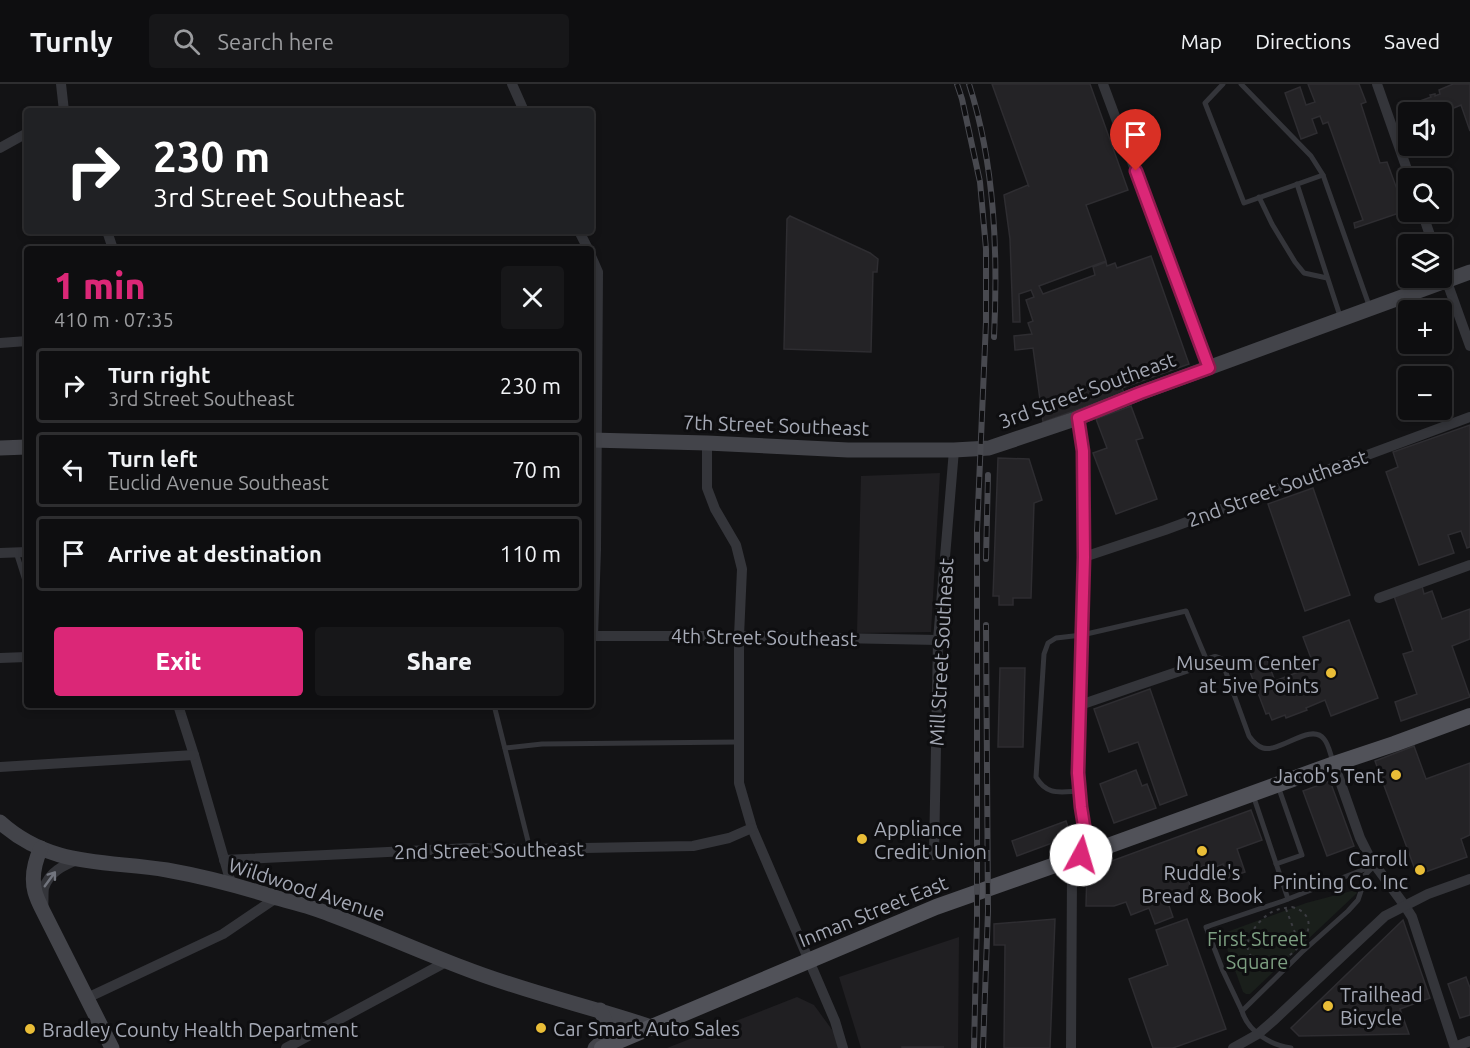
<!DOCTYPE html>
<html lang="en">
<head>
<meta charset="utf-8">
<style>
  :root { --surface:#0e0e10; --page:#171719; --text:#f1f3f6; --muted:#9b9c9f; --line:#2e2e30; --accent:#db2777 }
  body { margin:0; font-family:Ubuntu,sans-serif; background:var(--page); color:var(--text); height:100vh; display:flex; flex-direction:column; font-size:22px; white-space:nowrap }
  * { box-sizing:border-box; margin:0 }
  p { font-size:20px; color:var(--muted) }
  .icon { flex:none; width:33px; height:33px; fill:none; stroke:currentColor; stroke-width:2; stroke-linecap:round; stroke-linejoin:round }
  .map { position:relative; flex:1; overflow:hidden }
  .drawer { position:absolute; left:24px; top:162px; width:570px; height:462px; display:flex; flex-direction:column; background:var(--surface); border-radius:6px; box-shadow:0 3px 9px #0003,0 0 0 2px var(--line) }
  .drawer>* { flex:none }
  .banner { position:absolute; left:24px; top:24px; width:570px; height:126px; border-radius:6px; box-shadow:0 3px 9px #0003,0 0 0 2px var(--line); background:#202124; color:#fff; overflow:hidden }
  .tools { position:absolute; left:1398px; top:18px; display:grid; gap:12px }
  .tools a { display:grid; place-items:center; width:54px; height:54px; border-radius:6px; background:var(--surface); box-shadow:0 3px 9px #0003,0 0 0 2px var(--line); font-size:30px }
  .pin { position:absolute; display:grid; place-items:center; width:51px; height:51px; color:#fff; margin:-62px -26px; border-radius:50% 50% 50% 0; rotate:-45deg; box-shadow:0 0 6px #0007 }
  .pin .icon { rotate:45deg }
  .me { position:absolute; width:66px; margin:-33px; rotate:6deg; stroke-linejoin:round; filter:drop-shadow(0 0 4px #0008) }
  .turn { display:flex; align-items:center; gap:21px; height:126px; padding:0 30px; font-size:27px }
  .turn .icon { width:78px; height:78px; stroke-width:2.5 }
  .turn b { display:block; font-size:42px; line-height:51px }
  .round { display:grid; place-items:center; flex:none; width:63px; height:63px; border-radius:6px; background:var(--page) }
  .headline { display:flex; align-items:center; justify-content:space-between; height:102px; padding:0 30px }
  h1 { font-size:36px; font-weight:800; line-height:45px; color:var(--accent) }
  .cta { display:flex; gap:12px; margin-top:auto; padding:12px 30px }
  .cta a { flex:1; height:69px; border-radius:6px; background:var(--accent); color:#fff; font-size:24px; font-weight:800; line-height:69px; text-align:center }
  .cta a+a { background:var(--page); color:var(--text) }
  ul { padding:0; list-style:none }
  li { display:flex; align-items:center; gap:18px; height:75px; margin:0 12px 9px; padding:0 18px; border:3px solid var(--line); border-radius:6px }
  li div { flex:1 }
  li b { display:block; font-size:22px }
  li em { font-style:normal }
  header { display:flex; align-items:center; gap:36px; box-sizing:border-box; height:84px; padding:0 30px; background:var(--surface); border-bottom:2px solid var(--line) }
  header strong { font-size:28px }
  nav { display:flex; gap:33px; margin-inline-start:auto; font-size:21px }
  .search { width:420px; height:54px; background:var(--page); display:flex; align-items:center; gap:15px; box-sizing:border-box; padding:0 21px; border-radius:6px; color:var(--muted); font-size:22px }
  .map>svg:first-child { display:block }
  .built { fill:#201f22 }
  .green { fill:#1a1f1b }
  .building { fill:#242326; stroke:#2e2d31; stroke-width:1.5 }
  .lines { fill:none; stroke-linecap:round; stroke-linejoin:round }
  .path { stroke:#3b3c41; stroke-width:2; stroke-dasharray:3 4.5; stroke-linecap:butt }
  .lane { stroke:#34353a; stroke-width:5 }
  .street { stroke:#34353a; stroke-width:10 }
  .secondary { stroke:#43444a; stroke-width:15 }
  .primary { stroke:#515259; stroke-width:16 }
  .rail-casing { stroke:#48494f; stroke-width:6 }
  .rail { stroke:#0e0e10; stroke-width:4; stroke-dasharray:11; stroke-linecap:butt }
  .oneway { stroke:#72757e }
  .route-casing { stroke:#8e194d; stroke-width:15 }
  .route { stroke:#db2777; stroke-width:10 }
  .poi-dot { fill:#e9bd37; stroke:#0e0e10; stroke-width:2 }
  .labels { text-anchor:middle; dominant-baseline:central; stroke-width:6; stroke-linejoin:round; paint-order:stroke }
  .street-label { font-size:20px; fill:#a5a9b5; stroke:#0e0e10 }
  .poi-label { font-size:20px; fill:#a5a9b5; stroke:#0e0e10; text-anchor:start }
  .park-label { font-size:20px; fill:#7d9f82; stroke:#0e0e10 }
</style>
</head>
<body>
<header>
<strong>Turnly</strong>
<div class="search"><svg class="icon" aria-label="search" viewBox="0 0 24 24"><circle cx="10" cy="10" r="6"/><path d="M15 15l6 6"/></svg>Search here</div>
<nav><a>Map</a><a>Directions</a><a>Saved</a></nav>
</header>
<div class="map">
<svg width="1470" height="964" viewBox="0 0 1470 964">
  <rect width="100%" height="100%" fill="#131315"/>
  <g class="built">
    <polygon points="940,389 931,548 857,549 861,392"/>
    <polygon points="959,853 958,964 861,964 839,893"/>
    <polygon points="797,913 814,921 841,958 840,964 667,964"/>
  </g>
  <polygon class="green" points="1355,806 1357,809 1250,910 1246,910 1243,908 1222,851 1224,849 1306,819"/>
  <g class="building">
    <polygon points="992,0 1090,0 1128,106 1086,121 1106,177 1039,202 1043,210 1095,191 1093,183 1106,178 1107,182 1115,179 1117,184 1151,172 1189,280 1122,304 1124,309 1043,338 1033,264 1015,266 1014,252 1032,250 1028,239 1033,237 1026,216 1034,213 1031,206 1019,210 1020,238 1013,238 1010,155 1004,111 1028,101 1029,103"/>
    <polygon points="1308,0 1359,0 1366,18 1361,20 1380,79 1387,78 1405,127 1355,144 1354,139 1363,136 1328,38 1323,40 1320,32 1312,35 1317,49 1301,55 1285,9 1300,3 1306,21 1315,18"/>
    <polygon points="1453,0 1470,0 1470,47 1461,21 1442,29 1408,28 1408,41 1405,42 1398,25 1431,13 1430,11 1435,10 1435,12 1440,10 1439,6"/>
    <polygon points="790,132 870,169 878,175 877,188 873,188 871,268 784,265 787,135"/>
    <polygon points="1131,322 1143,354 1136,356 1157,415 1116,430 1093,369 1107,364 1096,335"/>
    <polygon points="1470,341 1470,463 1467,464 1461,447 1448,451 1454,469 1419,481 1386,388 1398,383 1393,368"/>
    <polygon points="998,374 1029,375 1042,416 1034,419 1031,514 1013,514 1013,521 999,521 999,512 993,512"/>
    <polygon points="1313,404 1350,511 1305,527 1268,420"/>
    <polygon points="1422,502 1424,510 1432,507 1442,535 1470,525 1470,555 1452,562 1470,613 1401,637 1395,618 1417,610 1403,570 1413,567 1394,512"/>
    <polygon points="1349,536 1378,614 1331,632 1325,616 1306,624 1307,626 1286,634 1285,631 1272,636 1269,629 1266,630 1247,580 1266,573 1275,597 1314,582 1303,553"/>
    <polygon points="1000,584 1025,584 1023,663 998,663"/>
    <polygon points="1150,605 1187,711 1160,721 1138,658 1109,668 1094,625"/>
    <polygon points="1414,662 1426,695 1470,679 1470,751 1461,755 1467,773 1417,791 1375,677"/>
    <polygon points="1136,686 1142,702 1147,700 1156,724 1114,739 1100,700"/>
    <polygon points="1330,697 1354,762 1327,772 1303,707"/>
    <polygon points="1251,726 1262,756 1237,765 1245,788 1228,794 1223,780 1213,784 1211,779 1186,789 1193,810 1168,819 1173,833 1155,840 1149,824 1131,831 1126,818 1114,822 1086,822 1087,786"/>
    <polygon points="1066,737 1071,752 1017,772 1012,757"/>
    <polygon points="1055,835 1050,964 1004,964 1005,861 994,861 994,840"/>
    <polygon points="1187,835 1226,945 1173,964 1153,964 1129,895 1168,881 1156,846"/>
    <polygon points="1403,836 1430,914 1400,925 1409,950 1299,952 1291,944"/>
    <polygon points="1466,893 1470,904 1470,931 1460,934 1448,900"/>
    <polygon points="902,963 944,963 902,964"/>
  </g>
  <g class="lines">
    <g class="path">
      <path d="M 1292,823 C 1335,835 1284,892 1258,877 C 1235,865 1255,839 1270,829 C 1276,825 1284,824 1292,823 Z"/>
      <polyline points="1286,825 1299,859"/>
      <polyline points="1230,883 1251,871"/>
    </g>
    <g class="lane">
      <polyline points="1223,0 1205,19 1244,119 1323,91"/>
      <polyline points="1241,0 1311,72 1323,91 1370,224"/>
      <polyline points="1297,100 1340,232"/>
      <polyline points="1259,113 1272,140 1295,178 1304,189 1327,194"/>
      <polyline points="16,468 27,503"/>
      <path d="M 1224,583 L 1249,652 C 1252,656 1256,662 1263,664 C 1280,669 1311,638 1324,655 C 1329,661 1330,670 1333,677"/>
      <polyline points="494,621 530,765"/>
      <polyline points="505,664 542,660 738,658"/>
      <path d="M 1079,707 C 1060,708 1047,712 1036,693 L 1044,570 L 1048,559 L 1056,554 L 1082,551 L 1186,527 L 1207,577"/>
      <polyline points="1253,711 1288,815"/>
      <polyline points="1276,780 1302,771 1278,702"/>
      <polygon points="1375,781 1363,793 1363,801 1358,816 1348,827 1302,868 1242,927 1223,887 1206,843 1283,817"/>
      <path d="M 1242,927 C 1248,948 1271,961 1291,964"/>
    </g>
    <g class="street">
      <polyline points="61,0 64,27"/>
      <polyline points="512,0 524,27"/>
      <polyline points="1103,0 1209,284"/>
      <polyline points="1377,0 1410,94"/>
      <polyline points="0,64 27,49"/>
      <polyline points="1422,128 1433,160"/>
      <polyline points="107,147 113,165"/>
      <polyline points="579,147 588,165"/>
      <polyline points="591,172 598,188 596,466 593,552"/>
      <polyline points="1442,184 1470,262"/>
      <polyline points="0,259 27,257"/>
      <polyline points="707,359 707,404 715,425 736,461 742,485 739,552 739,699 752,744 835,937 843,964"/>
      <polyline points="0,469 27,468"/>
      <polyline points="1084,473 1165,446 1470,333"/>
      <polyline points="1379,514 1470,481"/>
      <polyline points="591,552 739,552 938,556"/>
      <polyline points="0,574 27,573"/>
      <polyline points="178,621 194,671 231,799"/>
      <polyline points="1080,621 1215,575 1220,577 1224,583"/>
      <polyline points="1334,680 1360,754 1369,772 1375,781 1405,822 1412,833 1455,964"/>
      <polyline points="0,683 194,671"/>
      <polyline points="934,771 938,556 954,366"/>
      <polyline points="224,776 470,764 530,765 693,762 729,754 752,744"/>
      <path d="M 43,824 C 44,817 43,810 44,804 C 49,788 64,781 77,776"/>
      <polyline points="87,914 223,850 276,814"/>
      <polyline points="1455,963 1470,957"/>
      <polyline points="286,964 446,878 450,879"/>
      <polyline points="1071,964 1072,790 1080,774 1085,748 1081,723 1078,689 1084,473 1083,367 1078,334"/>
      <polyline points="1233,964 1258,950 1273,937 1385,832 1428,810 1470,795"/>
    </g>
    <g class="secondary">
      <polyline points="591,356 707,359 848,366 954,366 989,364 1078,334 1140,309 1470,188"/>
      <polyline points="0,364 27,363"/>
      <path d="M 0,738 C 51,784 106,776 167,786 C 206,793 240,802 277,814 C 295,819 313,823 329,830 C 375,847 419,867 464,884 C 525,908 589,922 651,943"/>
      <path d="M 41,764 C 35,777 31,793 35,808 C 37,815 40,821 43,827 L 112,964"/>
      <path d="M 595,964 C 610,952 609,942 600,926"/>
    </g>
    <polyline class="primary" points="602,964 936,823 1072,775 1334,680 1394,660 1470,632"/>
    <defs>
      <g id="rail">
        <polyline points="957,0 962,15 980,98 986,165 986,238 977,447 977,834 974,964"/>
        <path d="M 969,0 C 995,81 998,169 994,253"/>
        <polyline points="986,475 988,391"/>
        <polyline points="983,964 988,827 986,541"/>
      </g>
    </defs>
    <use href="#rail" class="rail-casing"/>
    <use href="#rail" class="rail"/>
  </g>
  <defs><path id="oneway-shaft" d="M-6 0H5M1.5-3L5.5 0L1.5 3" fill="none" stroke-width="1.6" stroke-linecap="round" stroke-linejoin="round" transform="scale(1.5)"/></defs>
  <use class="oneway" href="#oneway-shaft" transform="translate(50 795) rotate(-54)"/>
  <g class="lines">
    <defs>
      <polyline id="route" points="1081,771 1085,748 1081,723 1078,689 1084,473 1083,367 1078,334 1140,309 1209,284 1136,87"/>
    </defs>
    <use href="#route" class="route-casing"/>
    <use href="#route" class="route"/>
  </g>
  <g class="poi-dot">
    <circle cx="1331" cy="589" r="6"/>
    <circle cx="1396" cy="691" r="6"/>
    <circle cx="862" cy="755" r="6"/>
    <circle cx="1202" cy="767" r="6"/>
    <circle cx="1420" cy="786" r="6"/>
    <circle cx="1328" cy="922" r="6"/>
    <circle cx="541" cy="944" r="6"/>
    <circle cx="30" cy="945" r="6"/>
  </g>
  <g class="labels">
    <g class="street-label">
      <text transform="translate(1087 306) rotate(-20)">3rd Street Southeast</text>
      <text transform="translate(776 341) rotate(2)">7th Street Southeast</text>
      <text transform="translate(1277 404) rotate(-20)">2nd Street Southeast</text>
      <text transform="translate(764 553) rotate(1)">4th Street Southeast</text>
      <text transform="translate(941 568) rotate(-87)">Mill Street Southeast</text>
      <text transform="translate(489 766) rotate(-1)">2nd Street Southeast</text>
      <text transform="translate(307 805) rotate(18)">Wildwood Avenue</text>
      <text transform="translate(873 827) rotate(-22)">Inman Street East</text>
    </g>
    <g class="poi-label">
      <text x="1319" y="578" text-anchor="end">Museum Center<tspan x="1319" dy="23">at 5ive Points</tspan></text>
      <text x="1384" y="691" text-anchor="end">Jacob's Tent</text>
      <text x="874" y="744">Appliance<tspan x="874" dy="23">Credit Union</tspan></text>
      <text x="1408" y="774" text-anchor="end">Carroll<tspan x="1408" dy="23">Printing Co. Inc</tspan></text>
      <text x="1202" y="788" text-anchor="middle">Ruddle's<tspan x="1202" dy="23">Bread &amp; Book</tspan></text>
      <text x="1340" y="910">Trailhead<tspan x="1340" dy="23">Bicycle</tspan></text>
      <text x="553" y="944">Car Smart Auto Sales</text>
      <text x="42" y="945">Bradley County Health Department</text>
    </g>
    <g class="park-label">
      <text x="1257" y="854">First Street<tspan x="1257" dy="23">Square</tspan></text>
    </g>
  </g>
</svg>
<div class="tools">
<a><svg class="icon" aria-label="sound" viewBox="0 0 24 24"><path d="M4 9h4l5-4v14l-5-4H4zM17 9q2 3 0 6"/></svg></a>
<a><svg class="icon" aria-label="search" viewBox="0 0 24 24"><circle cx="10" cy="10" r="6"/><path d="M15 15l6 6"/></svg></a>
<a><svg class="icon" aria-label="layers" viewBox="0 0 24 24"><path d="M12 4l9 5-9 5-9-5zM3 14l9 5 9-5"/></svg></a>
<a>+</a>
<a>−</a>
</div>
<div class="pin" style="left:1136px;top:87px;background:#d93025"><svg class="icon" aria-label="arrive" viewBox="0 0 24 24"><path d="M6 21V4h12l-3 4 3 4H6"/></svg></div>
<svg class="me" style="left:1081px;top:771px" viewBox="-20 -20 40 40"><circle r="19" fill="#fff"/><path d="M0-13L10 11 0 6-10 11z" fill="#db2777"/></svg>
<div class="banner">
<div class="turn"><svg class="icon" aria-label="right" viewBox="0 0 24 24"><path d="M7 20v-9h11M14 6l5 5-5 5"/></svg><div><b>230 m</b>3rd Street Southeast</div></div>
</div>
<section class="drawer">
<div class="headline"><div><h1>1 min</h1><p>410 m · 07:35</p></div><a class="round"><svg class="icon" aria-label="close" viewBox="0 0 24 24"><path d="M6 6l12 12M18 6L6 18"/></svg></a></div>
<ul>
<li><svg class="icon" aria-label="right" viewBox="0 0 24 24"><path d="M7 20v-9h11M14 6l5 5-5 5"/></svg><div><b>Turn right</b><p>3rd Street Southeast</p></div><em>230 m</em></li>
<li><svg class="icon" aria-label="left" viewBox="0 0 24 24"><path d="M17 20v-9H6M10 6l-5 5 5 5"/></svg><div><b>Turn left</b><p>Euclid Avenue Southeast</p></div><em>70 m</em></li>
<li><svg class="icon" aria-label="arrive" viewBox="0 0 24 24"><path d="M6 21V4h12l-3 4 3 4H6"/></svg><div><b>Arrive at destination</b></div><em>110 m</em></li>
</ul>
<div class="cta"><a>Exit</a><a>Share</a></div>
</section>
</div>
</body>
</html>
